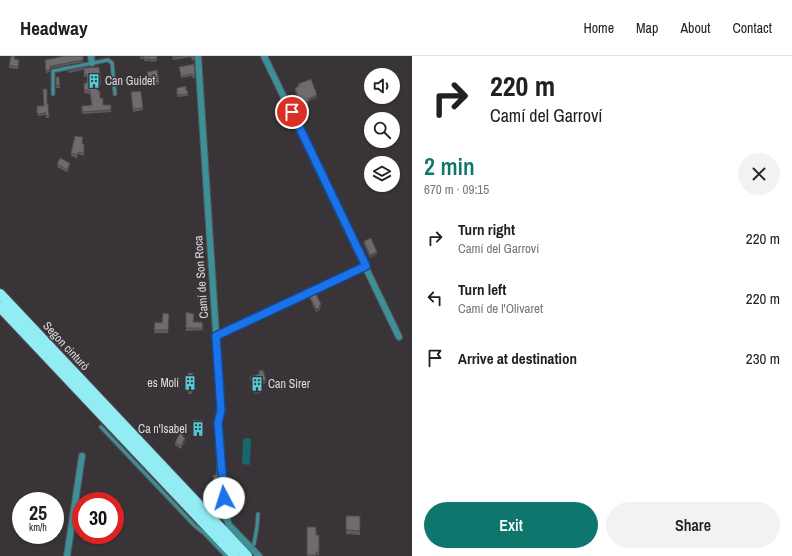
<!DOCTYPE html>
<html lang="en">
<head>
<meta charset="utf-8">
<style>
  :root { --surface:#fff; --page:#f2f2f2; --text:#202124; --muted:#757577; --line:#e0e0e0; --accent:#0f766e }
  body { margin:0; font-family:"Archivo Narrow",sans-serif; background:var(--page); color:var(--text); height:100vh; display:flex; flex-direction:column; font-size:15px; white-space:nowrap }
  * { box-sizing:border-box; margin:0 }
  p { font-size:13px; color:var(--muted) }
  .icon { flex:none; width:22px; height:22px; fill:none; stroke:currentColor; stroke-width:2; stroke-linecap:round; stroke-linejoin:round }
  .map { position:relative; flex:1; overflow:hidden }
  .panel { display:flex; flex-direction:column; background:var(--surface); width:380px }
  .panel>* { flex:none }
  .banner { background:#fff; color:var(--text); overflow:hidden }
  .fabs { position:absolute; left:364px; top:12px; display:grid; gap:8px }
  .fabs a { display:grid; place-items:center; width:36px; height:36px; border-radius:50%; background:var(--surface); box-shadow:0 1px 3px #0004; font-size:20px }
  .speed { position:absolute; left:12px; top:436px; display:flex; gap:8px; font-size:20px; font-weight:700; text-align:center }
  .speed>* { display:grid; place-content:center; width:52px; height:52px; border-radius:50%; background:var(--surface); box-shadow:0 1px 3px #0004; line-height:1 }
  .speed small { font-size:10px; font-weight:400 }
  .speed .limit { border:6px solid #d22; background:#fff; color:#111 }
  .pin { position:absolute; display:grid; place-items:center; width:34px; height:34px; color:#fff; margin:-17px; border:2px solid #fff; border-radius:50%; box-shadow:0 1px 4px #0007 }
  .me { position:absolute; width:44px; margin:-22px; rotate:355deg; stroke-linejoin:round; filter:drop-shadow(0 0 3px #0008) }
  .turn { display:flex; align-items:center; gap:14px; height:84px; padding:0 12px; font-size:18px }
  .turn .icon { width:52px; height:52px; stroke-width:2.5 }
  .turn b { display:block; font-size:28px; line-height:34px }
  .round { display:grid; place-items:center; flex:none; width:42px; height:42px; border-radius:21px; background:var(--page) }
  .headline { display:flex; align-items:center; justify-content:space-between; height:68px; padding:0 12px }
  h1 { font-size:24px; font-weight:600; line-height:30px; color:var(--accent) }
  .button { display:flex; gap:8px; margin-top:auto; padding:8px 12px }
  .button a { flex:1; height:46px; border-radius:24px; background:var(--accent); color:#fff; font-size:16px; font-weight:600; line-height:46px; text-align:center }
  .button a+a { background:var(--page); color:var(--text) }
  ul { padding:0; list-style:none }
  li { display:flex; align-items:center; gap:12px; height:60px; padding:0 12px }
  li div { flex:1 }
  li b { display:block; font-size:15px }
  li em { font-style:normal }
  header { display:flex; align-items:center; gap:24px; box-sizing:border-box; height:56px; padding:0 20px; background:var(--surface); border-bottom:1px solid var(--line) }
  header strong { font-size:19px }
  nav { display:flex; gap:22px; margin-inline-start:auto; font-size:14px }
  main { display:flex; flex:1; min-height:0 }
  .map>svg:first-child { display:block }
  .water { fill:#19656c }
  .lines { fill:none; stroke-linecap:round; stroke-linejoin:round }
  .service-casing { stroke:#565256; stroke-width:5 }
  .minor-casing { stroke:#565256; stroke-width:8 }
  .trunk-casing { stroke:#565256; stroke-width:12 }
  .service { stroke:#3c9098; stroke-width:3 }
  .minor { stroke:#3c9098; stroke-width:6 }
  .trunk { stroke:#92ecf4; stroke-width:10 }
  .wall { fill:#5f5b5f }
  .shaded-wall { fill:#4d4a4d }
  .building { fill:#6e6a6e; stroke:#4d4a4d }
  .route-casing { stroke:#114b97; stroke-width:10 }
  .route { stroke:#1a73e8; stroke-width:7 }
  .labels { text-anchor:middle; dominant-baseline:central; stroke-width:3; stroke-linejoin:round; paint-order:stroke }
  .poi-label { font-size:12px; fill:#dddadc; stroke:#383438; text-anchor:start }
  .street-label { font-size:12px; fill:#dddadc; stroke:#383438 }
</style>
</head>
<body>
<header>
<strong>Headway</strong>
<nav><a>Home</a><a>Map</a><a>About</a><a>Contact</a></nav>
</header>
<main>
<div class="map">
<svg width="412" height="500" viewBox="0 0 412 500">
  <rect width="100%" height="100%" fill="#383438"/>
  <polygon class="water" points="248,382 251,383 250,407 250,409 242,408 243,383"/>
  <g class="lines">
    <defs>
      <g id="service">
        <polyline points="53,38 53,15 108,4 112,7 115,38"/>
        <polyline points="101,371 195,470 204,477 226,500"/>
        <polyline points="254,488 257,471 258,458"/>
      </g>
      <g id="minor">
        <polyline points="91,0 92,7"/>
        <polyline points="198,0 221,354 218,367 226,461 229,469 259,500"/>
        <polyline points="264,0 399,281"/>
        <polyline points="216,280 366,210"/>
        <polyline points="67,500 82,400"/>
      </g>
      <g id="trunk">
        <polyline points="0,238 247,500"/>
        <polyline points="0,251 235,500"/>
      </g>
    </defs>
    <use href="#service" class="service-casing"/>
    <use href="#minor" class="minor-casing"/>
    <use href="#trunk" class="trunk-casing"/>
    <use href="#service" class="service"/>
    <use href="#minor" class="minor"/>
    <use href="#trunk" class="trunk"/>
  </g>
  <g class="wall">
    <polygon points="15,0 15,3 19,7 18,13 9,12 9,9"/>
    <polygon points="140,0 157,3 157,5 150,6 150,5 144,5 144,3 140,3"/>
    <polygon points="172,0 194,0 194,4 192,5 191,1 173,4"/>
    <polygon points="83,4 83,6 52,12 50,13 50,16 46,17 45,6"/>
    <polygon points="194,8 195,22 192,22 192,20 181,22 179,11"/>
    <polygon points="99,11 101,29 98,29 98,35 100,42 103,49 111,49 111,56 82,58 82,50 91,49 90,38 84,37 84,27 87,27 87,21 84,21 84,14 68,17 68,14"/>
    <polygon points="147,16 159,26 159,28 155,29 154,26 152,27 151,24 148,24"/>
    <polygon points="56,21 60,29 60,32 56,32"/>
    <polygon points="298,28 317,42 309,45 309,48 301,50 295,35 295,32 298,31"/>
    <polygon points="177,32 186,34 188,38 188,40 177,41"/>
    <polygon points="131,36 143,52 143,54 133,56"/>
    <polygon points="47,48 48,48 49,62 46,62 45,58 45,59 38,60 37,57 37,50 44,50"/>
    <polygon points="83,84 82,88 84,88 84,100 78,98 77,102 71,100 71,97"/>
    <polygon points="57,108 70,110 67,116 57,111"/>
    <polygon points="364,185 377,198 370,202 364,188"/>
    <polygon points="309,239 321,251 320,252 320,254 316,256 309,241"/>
    <polygon points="186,256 193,266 203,272 203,274 186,275"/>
    <polygon points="169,258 168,277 154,277 155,266 162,267"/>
    <polygon points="259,315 266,327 260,329 261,337 255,338 250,323 250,321 259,318"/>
    <polygon points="188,317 193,317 192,338 188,338"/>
    <polygon points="203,365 202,378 193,378 193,375"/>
    <polygon points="183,381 185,385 181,393 175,389 175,387"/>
    <polygon points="213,419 219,427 219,429 214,429"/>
    <polygon points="346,460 360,460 360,479 346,478"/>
    <polygon points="307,471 316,479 319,479 319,499 316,499 316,500 307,500"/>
  </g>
  <g class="shaded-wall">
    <polygon points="317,39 317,42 309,45 309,48 301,50 301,48 308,43"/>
    <polygon points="70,107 70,110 67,116 67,114"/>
    <polygon points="377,196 377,198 370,202 370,199"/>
    <polygon points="321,248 321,251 320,252 320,254 316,256 316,253"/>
    <polygon points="266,324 266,327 259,329 259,326"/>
    <polygon points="261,334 261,337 255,338 255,336"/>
    <polygon points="185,382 185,385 181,393 181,390"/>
  </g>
  <g class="building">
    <polygon points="11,0 15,0 14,3 19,4 18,11 9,9"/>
    <polygon points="65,0 83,0 83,4 52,10 50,11 50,14 46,15 45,4"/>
    <polygon points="140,0 157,0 157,3 150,4 150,3 144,3 144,1 140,1"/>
    <polygon points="173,0 183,0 173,2"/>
    <polygon points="194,8 195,20 192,20 192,18 181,20 179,11"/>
    <polygon points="84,11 84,13 68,15 68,14"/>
    <polygon points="99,11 101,27 98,27 98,35 100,35 100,42 103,42 103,49 111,49 111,54 82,56 82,50 92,49 90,35 84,34 84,27 87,27 87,19 84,18 84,12"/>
    <polygon points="157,14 159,26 155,27 154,24 152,25 151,22 148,22 147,16"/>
    <polygon points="56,21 59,21 60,29 56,30"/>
    <polygon points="311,23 317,39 308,43 309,45 301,48 295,32 299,30 298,28"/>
    <polygon points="186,30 186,34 187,34 188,38 177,39 177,32"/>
    <polygon points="43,33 47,33 47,48 48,48 49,60 46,60 45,56 45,57 38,58 37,56 37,50 44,50"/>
    <polygon points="140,35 141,36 143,52 133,53 131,36"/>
    <polygon points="75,80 83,81 82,88 84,88 84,97 78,96 77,99 71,97"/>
    <polygon points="60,102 70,107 67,114 57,108"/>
    <polygon points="371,182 377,196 370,199 364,185"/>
    <polygon points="315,236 321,248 319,250 320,252 316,253 309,239"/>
    <polygon points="186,256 194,258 193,266 202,266 203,272 186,272"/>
    <polygon points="163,257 169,258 168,274 154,274 155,266 162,267"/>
    <polygon points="263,314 266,324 259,326 261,334 255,336 250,321 259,318 259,315"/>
    <polygon points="188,317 193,317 192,336 188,336"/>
    <polygon points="193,364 203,365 202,376 193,375"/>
    <polygon points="180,377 183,379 183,381 185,382 181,390 175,387"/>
    <polygon points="217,403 219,427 214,426 213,419 216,419"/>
    <polygon points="346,460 360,460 360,475 346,474"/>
    <polygon points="307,471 316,471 316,479 319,479 319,496 316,496 316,499 307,499"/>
  </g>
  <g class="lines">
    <defs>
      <polyline id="route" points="224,442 218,367 221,354 216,280 366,210 292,56"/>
    </defs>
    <use href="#route" class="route-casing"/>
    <use href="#route" class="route"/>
  </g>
  <defs>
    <symbol id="building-bare" viewBox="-9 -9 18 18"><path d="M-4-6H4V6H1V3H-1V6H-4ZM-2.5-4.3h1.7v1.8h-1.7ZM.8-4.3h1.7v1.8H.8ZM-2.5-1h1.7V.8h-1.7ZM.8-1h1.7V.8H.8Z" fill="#52cbd7" stroke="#383438" stroke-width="2.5" paint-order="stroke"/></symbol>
  </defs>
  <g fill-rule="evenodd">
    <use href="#building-bare" x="84" y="15" width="20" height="20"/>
    <use href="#building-bare" x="180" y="317" width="20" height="20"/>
    <use href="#building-bare" x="247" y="318" width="20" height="20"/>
    <use href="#building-bare" x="188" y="363" width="20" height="20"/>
  </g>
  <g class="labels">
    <g class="poi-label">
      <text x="105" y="25">Can Guidet</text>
      <text x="179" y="327" text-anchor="end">es Molí</text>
      <text x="268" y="328">Can Sirer</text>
      <text x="187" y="373" text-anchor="end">Ca n'Isabel</text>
    </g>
    <g class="street-label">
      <text transform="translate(201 221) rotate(-94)">Camí de Son Roca</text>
      <text transform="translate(66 290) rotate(47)">Segon cinturó</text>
    </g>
  </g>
</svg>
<div class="fabs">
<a><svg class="icon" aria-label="sound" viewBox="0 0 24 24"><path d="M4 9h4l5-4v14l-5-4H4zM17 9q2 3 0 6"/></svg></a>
<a><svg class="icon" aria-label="search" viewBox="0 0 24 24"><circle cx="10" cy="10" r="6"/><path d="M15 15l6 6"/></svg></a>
<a><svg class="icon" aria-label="layers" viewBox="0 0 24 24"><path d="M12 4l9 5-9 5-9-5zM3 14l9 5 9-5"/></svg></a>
</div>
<div class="speed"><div>25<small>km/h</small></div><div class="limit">30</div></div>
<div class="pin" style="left:292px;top:56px;background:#d93025"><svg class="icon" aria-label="arrive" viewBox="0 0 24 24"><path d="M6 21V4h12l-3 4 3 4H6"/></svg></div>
<svg class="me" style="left:224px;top:442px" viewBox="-20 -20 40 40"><circle r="19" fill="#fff"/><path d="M0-13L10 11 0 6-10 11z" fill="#1a73e8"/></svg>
</div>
<section class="panel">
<div class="banner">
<div class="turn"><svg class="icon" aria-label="right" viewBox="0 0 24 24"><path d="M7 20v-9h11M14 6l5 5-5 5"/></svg><div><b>220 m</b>Camí del Garroví</div></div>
</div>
<div class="headline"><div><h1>2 min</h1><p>670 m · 09:15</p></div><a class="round"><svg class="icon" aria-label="close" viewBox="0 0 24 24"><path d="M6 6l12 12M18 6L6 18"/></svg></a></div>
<ul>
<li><svg class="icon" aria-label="right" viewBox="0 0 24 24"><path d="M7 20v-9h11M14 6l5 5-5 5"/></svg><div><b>Turn right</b><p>Camí del Garroví</p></div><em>220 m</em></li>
<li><svg class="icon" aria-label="left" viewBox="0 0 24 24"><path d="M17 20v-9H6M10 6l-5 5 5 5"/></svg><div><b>Turn left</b><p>Camí de l'Olivaret</p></div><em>220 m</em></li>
<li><svg class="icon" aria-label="arrive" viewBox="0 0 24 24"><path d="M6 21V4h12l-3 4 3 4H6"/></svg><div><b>Arrive at destination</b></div><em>230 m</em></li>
</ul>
<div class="button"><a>Exit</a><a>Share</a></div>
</section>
</main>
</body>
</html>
